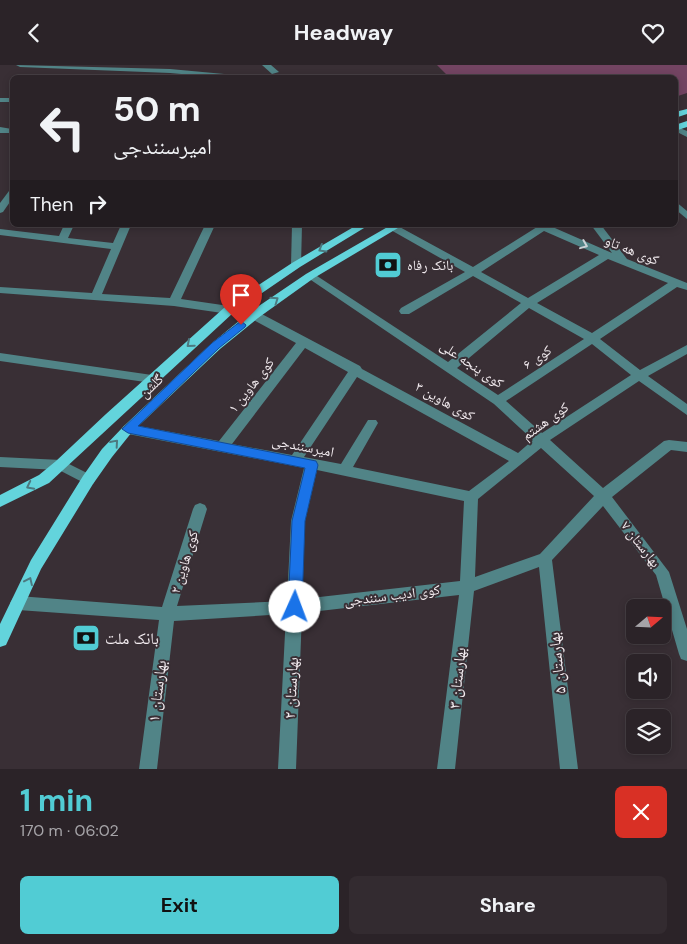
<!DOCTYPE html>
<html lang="en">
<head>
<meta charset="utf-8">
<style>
  :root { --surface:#2b2328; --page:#332b30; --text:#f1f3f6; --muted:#a6a4a8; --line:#474045; --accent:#51ccd4 }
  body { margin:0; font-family:"DM Sans","Noto Naskh Arabic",sans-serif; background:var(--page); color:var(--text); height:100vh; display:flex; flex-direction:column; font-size:19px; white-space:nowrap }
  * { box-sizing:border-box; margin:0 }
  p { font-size:16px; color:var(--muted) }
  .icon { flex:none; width:28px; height:28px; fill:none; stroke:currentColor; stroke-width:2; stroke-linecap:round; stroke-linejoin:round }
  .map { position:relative; height:704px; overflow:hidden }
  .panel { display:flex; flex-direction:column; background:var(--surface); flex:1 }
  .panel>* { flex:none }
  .hud { position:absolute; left:10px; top:10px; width:668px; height:152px; border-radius:8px; box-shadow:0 2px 8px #0003,0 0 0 1px var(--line); background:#2b2328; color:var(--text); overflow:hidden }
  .needle { width:32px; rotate:71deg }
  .controls { position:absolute; left:626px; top:534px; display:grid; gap:10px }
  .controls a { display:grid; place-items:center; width:45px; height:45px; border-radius:8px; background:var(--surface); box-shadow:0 2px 8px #0003,0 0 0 1px var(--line); font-size:25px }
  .pin { position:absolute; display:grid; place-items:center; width:42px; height:42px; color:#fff; margin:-51px -21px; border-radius:50% 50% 50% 0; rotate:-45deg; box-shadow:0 0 5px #0007 }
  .pin .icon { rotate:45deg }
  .me { position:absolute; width:55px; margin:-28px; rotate:2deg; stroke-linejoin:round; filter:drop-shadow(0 0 4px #0008) }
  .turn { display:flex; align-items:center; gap:18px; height:105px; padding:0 20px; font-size:22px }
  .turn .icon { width:65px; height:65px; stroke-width:2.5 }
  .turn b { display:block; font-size:35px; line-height:42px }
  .then { display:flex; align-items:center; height:48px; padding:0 20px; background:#0003; gap:10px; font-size:19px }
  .round { display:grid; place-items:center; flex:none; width:52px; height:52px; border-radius:8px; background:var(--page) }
  .overview { display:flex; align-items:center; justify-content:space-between; height:85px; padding:0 20px }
  h1 { font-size:30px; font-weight:700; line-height:38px; color:var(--accent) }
  .primary-button { display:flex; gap:10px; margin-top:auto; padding:10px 20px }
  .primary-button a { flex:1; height:58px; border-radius:8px; background:var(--accent); color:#111; font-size:20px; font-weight:700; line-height:58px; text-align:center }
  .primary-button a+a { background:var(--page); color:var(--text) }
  header { display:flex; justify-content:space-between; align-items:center; height:65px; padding:0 20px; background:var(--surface); font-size:22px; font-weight:700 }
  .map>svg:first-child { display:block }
  .green { fill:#734462 }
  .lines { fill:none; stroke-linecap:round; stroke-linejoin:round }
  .minor { fill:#518487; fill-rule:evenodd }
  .major { fill:#63d4dc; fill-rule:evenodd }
  .oneway { stroke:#cad2d6 }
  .oneway2 { stroke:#4c7980 }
  .route { fill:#1a73e8; stroke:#114b97 }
  .labels { text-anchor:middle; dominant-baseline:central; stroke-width:4; stroke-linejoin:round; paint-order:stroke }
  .street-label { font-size:14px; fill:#f3ecf0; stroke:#392f35 }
  .poi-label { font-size:14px; fill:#f3ecf0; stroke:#392f35; text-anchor:start }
  .near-poi-label { font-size:16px; fill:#f3ecf0; stroke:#392f35; text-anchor:start }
  .near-street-label { font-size:16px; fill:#f3ecf0; stroke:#392f35 }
</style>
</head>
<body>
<header><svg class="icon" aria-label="back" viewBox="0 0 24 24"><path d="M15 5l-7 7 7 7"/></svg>Headway<svg class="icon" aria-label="heart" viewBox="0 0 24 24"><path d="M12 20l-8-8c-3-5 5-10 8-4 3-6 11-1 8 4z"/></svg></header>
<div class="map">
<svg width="687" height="704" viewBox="0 0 687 704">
  <rect width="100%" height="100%" fill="#392f35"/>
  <polygon class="green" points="437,0 687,0 687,28 675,32 675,12 449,12"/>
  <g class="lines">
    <g class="minor">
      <polygon points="16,0 170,4 235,10 239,12 215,12 170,8 20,2"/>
      <polygon points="262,0 271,0 279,7 272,9"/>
      <polygon points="378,10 396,10 400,12 377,12"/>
      <rect x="0" y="33" width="12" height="4"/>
      <polygon points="675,61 687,66 687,72 675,66"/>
      <polygon points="0,62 12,64 12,68 0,68"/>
      <polygon points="12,125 12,134 3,147 0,148 0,138 9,126"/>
      <polygon points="675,136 687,146 687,154 675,144"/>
      <polygon points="64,160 74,160 68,173 113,178 121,160 131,160 102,229 170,233 205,160 215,160 181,234 229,241 235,245 229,249 174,241 0,228 0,222 92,228 111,184 0,170 0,164 59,171"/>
      <polygon points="292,160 302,160 301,200 296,203 291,200"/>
      <path d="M 388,160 L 396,160 L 473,202 L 537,162 L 535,160 L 548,160 L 612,188 L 591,160 L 601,160 L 627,194 L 687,218 L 687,225 L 677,222 L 600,274 L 640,305 L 687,280 L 687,289 L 648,311 L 687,339 L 687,350 L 639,316 L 550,375 L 603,423 L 664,376 L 669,375 L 687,377 L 687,387 L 671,385 L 612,432 L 669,507 L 687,564 L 687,596 L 681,594 L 679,589 L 656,510 L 603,441 L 552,495 L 578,704 L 560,704 L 539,502 L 474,526 L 455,704 L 437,704 L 459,530 L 302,548 L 296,704 L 278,704 L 286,549 L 174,556 L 157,704 L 139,704 L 159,555 L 18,545 L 13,543 L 10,538 L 13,533 L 18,531 L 162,542 L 193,444 L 195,440 L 200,438 L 205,440 L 207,444 L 177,541 L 287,536 L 291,456 L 304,403 L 128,369 L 124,367 L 122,364 L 124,361 L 128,359 L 219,376 L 296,278 L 250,253 L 248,250 L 250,247 L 258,247 L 360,301 L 362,304 L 518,388 L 533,375 L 494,339 L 305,211 L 310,208 L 314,209 L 448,297 L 521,238 L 473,211 L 409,249 L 401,249 L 399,246 L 401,243 L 465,207 L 389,164 ZM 544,166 L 599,190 L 528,233 L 481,207 ZM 608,194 L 668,218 L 592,268 L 537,238 ZM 529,243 L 584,274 L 498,330 L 457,303 ZM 592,279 L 631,310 L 542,368 L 506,336 ZM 305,283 L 348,307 L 292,390 L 232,379 ZM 357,312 L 509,396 L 469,426 L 353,402 L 378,358 L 376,355 L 368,355 L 341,399 L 304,392 ZM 541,383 L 594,431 L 540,489 L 475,512 L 478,434 ZM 317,405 L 464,436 L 460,516 L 302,534 L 305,456 Z"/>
      <polygon points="0,288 152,310 158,314 152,318 0,296"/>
      <polygon points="0,392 61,395 93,411 95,415 93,419 88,420 59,405 0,402"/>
    </g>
    <g class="major">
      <polygon points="687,44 687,49 675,53 675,47"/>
      <polygon points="687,56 687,62 675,66 675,60"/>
      <polygon points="357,160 369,160 300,202 233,248 49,418 0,442 0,430 39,410 56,396 106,349 225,242 292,198"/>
      <polygon points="391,160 403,160 314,213 258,253 220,284 132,367 112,392 93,419 41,504 6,580 0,582 0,559 31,495 83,411 102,384 124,361 212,278 250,247 306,209"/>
    </g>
  </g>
  <defs><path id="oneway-chevron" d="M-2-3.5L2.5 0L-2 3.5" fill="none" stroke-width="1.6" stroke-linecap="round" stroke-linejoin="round" transform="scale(1.25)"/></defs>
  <use class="oneway" href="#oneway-chevron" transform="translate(584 180) rotate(22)"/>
  <g class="oneway2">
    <use href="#oneway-chevron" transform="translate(322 184) rotate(149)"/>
    <use href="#oneway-chevron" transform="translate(275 235) rotate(-35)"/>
    <use href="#oneway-chevron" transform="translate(190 279) rotate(139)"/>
    <use href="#oneway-chevron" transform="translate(115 378) rotate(-49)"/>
    <use href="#oneway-chevron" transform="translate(30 421) rotate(153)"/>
    <use href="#oneway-chevron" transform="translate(29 516) rotate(-65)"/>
  </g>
  <polygon class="route" points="241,256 246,260 245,262 219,283 138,361 316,396 318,400 305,456 302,542 300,546 295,548 290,546 288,542 292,456 305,403 128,368 122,364 212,278"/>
  <defs>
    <symbol id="bank-square" viewBox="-11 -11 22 22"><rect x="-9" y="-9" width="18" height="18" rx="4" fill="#51ccd4" stroke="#392f35"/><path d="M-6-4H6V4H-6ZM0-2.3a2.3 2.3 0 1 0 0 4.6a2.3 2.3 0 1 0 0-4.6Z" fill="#111"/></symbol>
  </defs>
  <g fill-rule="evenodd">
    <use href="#bank-square" x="372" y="184" width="32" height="32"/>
    <use href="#bank-square" x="70" y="557" width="32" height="32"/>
  </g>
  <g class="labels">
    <g class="street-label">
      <text transform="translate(632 185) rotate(22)">کوی هه تاو</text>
      <text transform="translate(537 292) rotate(-34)">کوی ۶</text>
      <text transform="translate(472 299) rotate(34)">کوی پنجه علی</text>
      <text transform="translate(251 320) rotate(-52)">کوی هاوین ۱</text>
      <text transform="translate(151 321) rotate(-44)">گلشن</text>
      <text transform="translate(445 336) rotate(29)">کوی هاوین ۳</text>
      <text transform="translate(545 356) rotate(-36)">کوی هشتم</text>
      <text transform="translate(303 381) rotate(11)">امیرسنندجی</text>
      <text transform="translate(641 479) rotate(52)">بهارستان ۷</text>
      <text transform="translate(184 497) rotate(-73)">کوی هاوین ۲</text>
      <text transform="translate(392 530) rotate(-7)">کوی ادیب سنندجی</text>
    </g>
    <g class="poi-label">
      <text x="407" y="200">بانک رفاه</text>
    </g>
    <g class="near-poi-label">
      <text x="105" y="573">بانک ملت</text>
    </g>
    <g class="near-street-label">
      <text transform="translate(557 598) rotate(-96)">بهارستان ۵</text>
      <text transform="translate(457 613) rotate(-84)">بهارستان ۳</text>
      <text transform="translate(291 623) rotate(-87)">بهارستان ۲</text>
      <text transform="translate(157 626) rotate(-83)">بهارستان ۱</text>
    </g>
  </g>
</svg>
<div class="controls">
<a><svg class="needle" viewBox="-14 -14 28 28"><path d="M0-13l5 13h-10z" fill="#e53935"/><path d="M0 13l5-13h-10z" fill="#a6a4a8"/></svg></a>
<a><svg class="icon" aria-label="sound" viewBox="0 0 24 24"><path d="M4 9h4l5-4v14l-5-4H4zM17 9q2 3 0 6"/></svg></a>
<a><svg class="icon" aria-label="layers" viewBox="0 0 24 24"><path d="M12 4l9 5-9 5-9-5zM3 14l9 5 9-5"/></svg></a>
</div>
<div class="pin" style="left:241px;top:260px;background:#d93025"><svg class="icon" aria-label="arrive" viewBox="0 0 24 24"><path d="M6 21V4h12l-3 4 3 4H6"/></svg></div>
<svg class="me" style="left:295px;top:542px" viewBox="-20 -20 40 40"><circle r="19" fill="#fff"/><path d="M0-13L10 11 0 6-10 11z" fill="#1a73e8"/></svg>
<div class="hud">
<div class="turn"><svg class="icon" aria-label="left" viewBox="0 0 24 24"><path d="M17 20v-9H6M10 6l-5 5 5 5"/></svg><div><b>50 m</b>امیرسنندجی</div></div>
<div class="then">Then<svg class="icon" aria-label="right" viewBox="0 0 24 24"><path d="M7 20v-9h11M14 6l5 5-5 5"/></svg></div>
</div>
</div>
<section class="panel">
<div class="overview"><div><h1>1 min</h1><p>170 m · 06:02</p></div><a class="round" style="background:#d93025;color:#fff"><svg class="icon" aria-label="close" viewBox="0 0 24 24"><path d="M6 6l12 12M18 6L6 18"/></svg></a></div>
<div class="primary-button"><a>Exit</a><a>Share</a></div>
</section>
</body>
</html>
